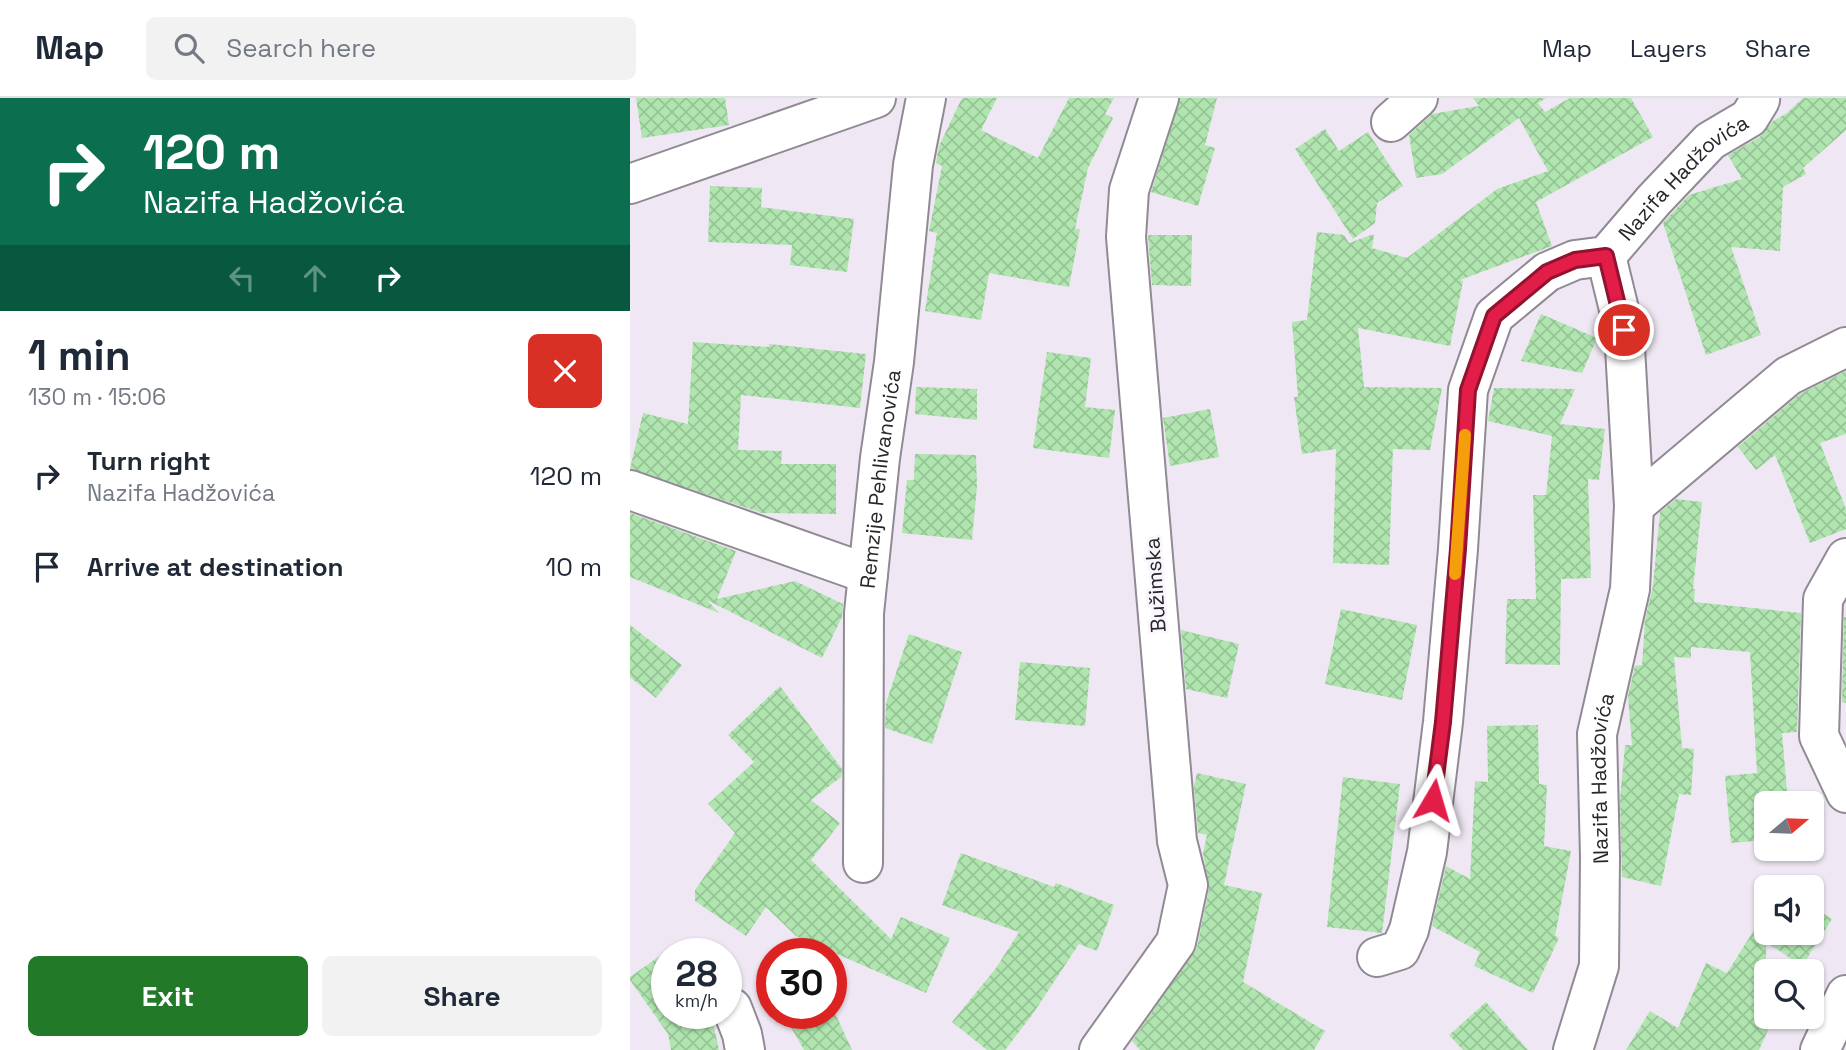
<!DOCTYPE html>
<html lang="en">
<head>
<meta charset="utf-8">
<style>
  :root { --surface:#fff; --page:#f2f2f3; --text:#1f2937; --muted:#747a83; --line:#e0e1e3; --accent:#227a28 }
  body { margin:0; font-family:"Space Grotesk",sans-serif; background:var(--page); color:var(--text); height:100vh; display:flex; flex-direction:column; font-size:26px; white-space:nowrap }
  * { box-sizing:border-box; margin:0 }
  p { font-size:23px; color:var(--muted) }
  .icon { flex:none; width:38px; height:38px; fill:none; stroke:currentColor; stroke-width:2; stroke-linecap:round; stroke-linejoin:round }
  .map { position:relative; flex:1; overflow:hidden }
  .details { display:flex; flex-direction:column; background:var(--surface); width:630px }
  .details>* { flex:none }
  .top-card { background:#0b6e4f; color:#fff; overflow:hidden }
  .needle { width:46px; rotate:71deg }
  .fabs { position:absolute; left:1124px; top:693px; display:grid; gap:14px }
  .fabs a { display:grid; place-items:center; width:70px; height:70px; border-radius:10px; background:var(--surface); box-shadow:0 2px 5px #0004; font-size:35px }
  .speed { position:absolute; left:21px; top:840px; display:flex; gap:14px; font-size:35px; font-weight:700; text-align:center }
  .speed>* { display:grid; place-content:center; width:91px; height:91px; border-radius:50%; background:var(--surface); box-shadow:0 2px 5px #0004; line-height:1 }
  .speed small { font-size:18px; font-weight:400 }
  .speed .limit { border:10px solid #d22; background:#fff; color:#111 }
  .pin { position:absolute; display:grid; place-items:center; width:60px; height:60px; color:#fff; margin:-30px; border:4px solid #fff; border-radius:50%; box-shadow:0 2px 7px #0007 }
  .me { position:absolute; width:77px; margin:-38px; rotate:7deg; stroke-linejoin:round; filter:drop-shadow(0 0 5px #0008) }
  .turn { display:flex; align-items:center; gap:24px; height:147px; padding:0 28px; font-size:32px }
  .turn .icon { width:91px; height:91px; stroke-width:2.5 }
  .turn b { display:block; font-size:49px; line-height:60px }
  .lanes { display:flex; align-items:center; height:66px; padding:0 28px; background:#0003; justify-content:center; gap:35px; direction:ltr }
  .lanes .off { opacity:.35 }
  .round { display:grid; place-items:center; flex:none; width:74px; height:74px; border-radius:10px; background:var(--page) }
  .headline { display:flex; align-items:center; justify-content:space-between; height:119px; padding:0 28px }
  h1 { font-size:42px; font-weight:600; line-height:52px }
  .button { display:flex; gap:14px; margin-top:auto; padding:14px 28px }
  .button a { flex:1; height:80px; border-radius:10px; background:var(--accent); color:#fff; font-size:28px; font-weight:600; line-height:80px; text-align:center }
  .button a+a { background:var(--page); color:var(--text) }
  ul { padding:0; list-style:none }
  li { display:flex; align-items:center; gap:21px; height:91px; padding:0 28px }
  li div { flex:1 }
  li b { display:block; font-size:26px }
  li em { font-style:normal }
  header { display:flex; align-items:center; gap:42px; box-sizing:border-box; height:98px; padding:0 35px; background:var(--surface); border-bottom:2px solid var(--line) }
  header strong { font-size:33px }
  nav { display:flex; gap:38px; margin-inline-start:auto; font-size:24px }
  .search { width:490px; height:63px; background:var(--page); display:flex; align-items:center; gap:18px; box-sizing:border-box; padding:0 24px; border-radius:10px; color:var(--muted); font-size:26px }
  main { display:flex; flex:1; min-height:0 }
  .map>svg:first-child { display:block }
  .building { fill:url(#building-cross-hatch) }
  .lines { fill:none; stroke-linecap:round; stroke-linejoin:round }
  .minor-casing { stroke:#918a95; stroke-width:42 }
  .minor { stroke:#fff; stroke-width:38 }
  .route-casing { stroke:#92132f; stroke-width:18 }
  .route { stroke:#e11d48; stroke-width:12 }
  .slow { stroke:#f59e0b; stroke-width:12 }
  .labels { text-anchor:middle; dominant-baseline:central; stroke-width:6; stroke-linejoin:round; paint-order:stroke }
  .street-label { font-size:21px; fill:#29262a; stroke:#fbf6fe }
</style>
</head>
<body>
<header>
<strong>Map</strong>
<div class="search"><svg class="icon" aria-label="search" viewBox="0 0 24 24"><circle cx="10" cy="10" r="6"/><path d="M15 15l6 6"/></svg>Search here</div>
<nav><a>Map</a><a>Layers</a><a>Share</a></nav>
</header>
<main>
<section class="details">
<div class="top-card">
<div class="turn"><svg class="icon" aria-label="right" viewBox="0 0 24 24"><path d="M7 20v-9h11M14 6l5 5-5 5"/></svg><div><b>120 m</b>Nazifa Hadžovića</div></div>
<div class="lanes"><svg class="icon off" aria-label="left" viewBox="0 0 24 24"><path d="M17 20v-9H6M10 6l-5 5 5 5"/></svg><svg class="icon off" aria-label="ahead" viewBox="0 0 24 24"><path d="M12 20V5M6 11l6-6 6 6"/></svg><svg class="icon" aria-label="right" viewBox="0 0 24 24"><path d="M7 20v-9h11M14 6l5 5-5 5"/></svg></div>
</div>
<div class="headline"><div><h1>1 min</h1><p>130 m · 15:06</p></div><a class="round" style="background:#d93025;color:#fff"><svg class="icon" aria-label="close" viewBox="0 0 24 24"><path d="M6 6l12 12M18 6L6 18"/></svg></a></div>
<ul>
<li><svg class="icon" aria-label="right" viewBox="0 0 24 24"><path d="M7 20v-9h11M14 6l5 5-5 5"/></svg><div><b>Turn right</b><p>Nazifa Hadžovića</p></div><em>120 m</em></li>
<li><svg class="icon" aria-label="arrive" viewBox="0 0 24 24"><path d="M6 21V4h12l-3 4 3 4H6"/></svg><div><b>Arrive at destination</b></div><em>10 m</em></li>
</ul>
<div class="button"><a>Exit</a><a>Share</a></div>
</section>
<div class="map">
<svg width="1216" height="952" viewBox="0 0 1216 952">
  <defs>
    <pattern id="building-cross-hatch" width="8" height="8" patternUnits="userSpaceOnUse" patternTransform="scale(1.75)"><rect width="8" height="8" fill="#b0e5af"/><path d="M0 0l8 8M0 8l8-8" fill="none" stroke="#97c497"/></pattern>
  </defs>
  <rect width="100%" height="100%" fill="#efe8f4"/>
  <g class="building">
    <polygon points="6,0 95,0 99,27 12,40"/>
    <polygon points="332,0 367,0 351,32 408,60 439,0 484,0 475,16 483,20 458,70 445,131 450,131 439,189 359,175 351,222 295,213 307,135 299,133 312,68 306,65 309,48"/>
    <polygon points="550,0 587,0 575,47 585,50 568,108 521,94"/>
    <polygon points="843,0 916,0 908,5 915,14 940,0 1001,0 1023,39 906,104 922,148 830,182 833,183 820,248 728,230 734,289 812,290 800,352 763,351 759,467 703,465 706,351 672,356 664,299 668,299 662,224 677,222 687,134 714,137 719,145 744,136 742,150 777,160 867,91 918,73 889,20 812,76 786,80 779,37 802,16 849,8"/>
    <polygon points="1173,0 1216,0 1216,32 1173,70 1176,76 1153,89 1150,153 1101,149 1131,237 1076,257 1033,125 1059,97 1112,81 1098,57 1130,39 1143,23 1157,15"/>
    <polygon points="695,31 709,53 738,34 773,88 747,105 745,125 723,141 665,51"/>
    <polygon points="80,88 132,90 131,109 224,121 217,174 160,167 162,147 78,144"/>
    <polygon points="518,137 562,137 561,188 522,187"/>
    <polygon points="911,216 967,240 952,275 891,263"/>
    <polygon points="63,244 139,249 139,246 236,256 230,310 111,297 108,352 152,353 151,366 206,366 206,416 132,415 0,371 13,315 58,326"/>
    <polygon points="417,254 461,260 455,309 485,312 479,360 403,350"/>
    <polygon points="1216,273 1216,336 1190,345 1216,411 1216,431 1180,445 1145,357 1126,372 1108,349 1170,296"/>
    <polygon points="286,289 347,291 347,322 285,316"/>
    <polygon points="864,290 945,291 930,326 975,331 969,382 958,381 961,480 931,481 930,567 875,566 877,501 906,501 903,397 916,397 922,338 858,323"/>
    <polygon points="580,311 589,359 540,368 533,320"/>
    <polygon points="285,356 346,357 347,388 342,442 272,435 277,382 284,382"/>
    <polygon points="1046,401 1072,404 1063,491 1065,491 1064,504 1171,515 1167,634 1152,635 1158,705 1136,705 1136,742 1101,745 1095,678 1127,675 1120,554 1061,549 1061,560 1044,559 1052,650 1064,651 1061,697 1049,696 1031,788 992,779 990,702 995,647 1002,647 998,598 1005,568 1012,567 1015,522 1023,488 1030,414"/>
    <polygon points="0,415 106,453 87,501 165,483 213,506 212,519 192,560 77,502 89,515 0,479"/>
    <polygon points="711,511 787,527 772,602 695,586"/>
    <polygon points="1214,519 1216,519 1216,605 1212,604"/>
    <polygon points="0,527 52,567 26,600 0,579"/>
    <polygon points="551,532 609,546 597,600 556,591"/>
    <polygon points="279,536 332,554 302,646 255,630 256,605"/>
    <polygon points="390,564 460,570 455,628 385,622"/>
    <polygon points="150,588 212,671 211,679 181,702 210,725 181,762 261,841 271,819 320,840 296,895 166,838 136,809 116,838 65,803 65,792 105,735 78,706 124,664 98,637"/>
    <polygon points="908,627 909,686 917,687 914,748 941,753 925,838 929,840 903,895 844,868 850,854 802,828 816,768 840,781 845,683 858,684 857,628"/>
    <polygon points="567,675 616,686 594,787 632,795 613,884 695,933 684,952 510,952 502,943 567,849 579,791 573,755 577,737 568,735 564,688"/>
    <polygon points="713,679 770,686 752,835 697,829"/>
    <polygon points="331,755 424,789 426,785 484,807 467,853 449,846 402,917 375,952 357,952 322,924 366,870 389,834 312,807"/>
    <polygon points="1181,808 1202,821 1172,868 1136,844 1136,919 1144,919 1129,952 996,952 1020,913 1048,930 1076,865 1097,875 1136,813 1136,835 1181,835"/>
    <polygon points="37,853 37,915 81,915 89,952 41,952 38,936 0,882 0,879"/>
    <polygon points="856,904 898,952 833,952 819,937"/>
    <polygon points="153,915 205,915 222,952 174,952"/>
  </g>
  <g class="lines">
    <defs>
      <g id="minor">
        <polyline points="761,24 788,0"/>
        <polyline points="0,86 246,0"/>
        <polyline points="0,392 238,476"/>
        <polyline points="1004,408 1158,278 1216,249"/>
        <polyline points="1216,460 1193,501 1189,638 1216,695"/>
        <path id="s1" d="M 233,765 L 234,515 L 250,360 L 264,264 L 283,67 L 296,0"/>
        <path id="s2" d="M 747,859 L 770,852 L 779,832 L 797,754 L 813,624 L 828,451 L 838,292 L 864,218 L 917,174 L 945,162 L 976,158 L 1024,102 L 1080,43 L 1119,20 L 1130,2 L 1129,0"/>
        <polyline points="102,910 112,936 115,952"/>
        <polyline points="469,952 546,844 558,787 547,743 496,139 499,92 529,0"/>
        <path id="s3" d="M 943,952 L 969,868 L 970,759 L 967,636 L 1000,491 L 1004,408 L 994,232 L 976,158"/>
        <polyline points="1190,952 1216,897"/>
      </g>
    </defs>
    <use href="#minor" class="minor-casing"/>
    <use href="#minor" class="minor"/>
  </g>
  <g class="lines">
    <defs>
      <polyline id="route" points="803,702 813,624 828,451 838,292 864,218 917,174 945,162 976,158 994,232"/>
    </defs>
    <use href="#route" class="route-casing"/>
    <use href="#route" class="route"/>
    <polyline class="slow" points="825,476 835,337"/>
  </g>
  <g class="labels">
    <g class="street-label">
      <text stroke="none"><textPath href="#s2" startOffset="910">Nazifa Hadžovića</textPath></text>
      <text stroke="none"><textPath href="#s1" startOffset="385">Remzije Pehlivanovića</textPath></text>
      <text transform="translate(525 487) rotate(-94)">Bužimska</text>
      <text stroke="none"><textPath href="#s3" startOffset="276">Nazifa Hadžovića</textPath></text>
    </g>
  </g>
</svg>
<div class="fabs">
<a><svg class="needle" viewBox="-14 -14 28 28"><path d="M0-13l5 13h-10z" fill="#e53935"/><path d="M0 13l5-13h-10z" fill="#747a83"/></svg></a>
<a><svg class="icon" aria-label="sound" viewBox="0 0 24 24"><path d="M4 9h4l5-4v14l-5-4H4zM17 9q2 3 0 6"/></svg></a>
<a><svg class="icon" aria-label="search" viewBox="0 0 24 24"><circle cx="10" cy="10" r="6"/><path d="M15 15l6 6"/></svg></a>
</div>
<div class="speed"><div>28<small>km/h</small></div><div class="limit">30</div></div>
<div class="pin" style="left:994px;top:232px;background:#d93025"><svg class="icon" aria-label="arrive" viewBox="0 0 24 24"><path d="M6 21V4h12l-3 4 3 4H6"/></svg></div>
<svg class="me" style="left:803px;top:702px" viewBox="-20 -20 40 40"><path d="M0-17L14 15 0 8-14 15z" fill="#e11d48" stroke="#fff" stroke-width="4"/></svg>
</div>
</main>
</body>
</html>
